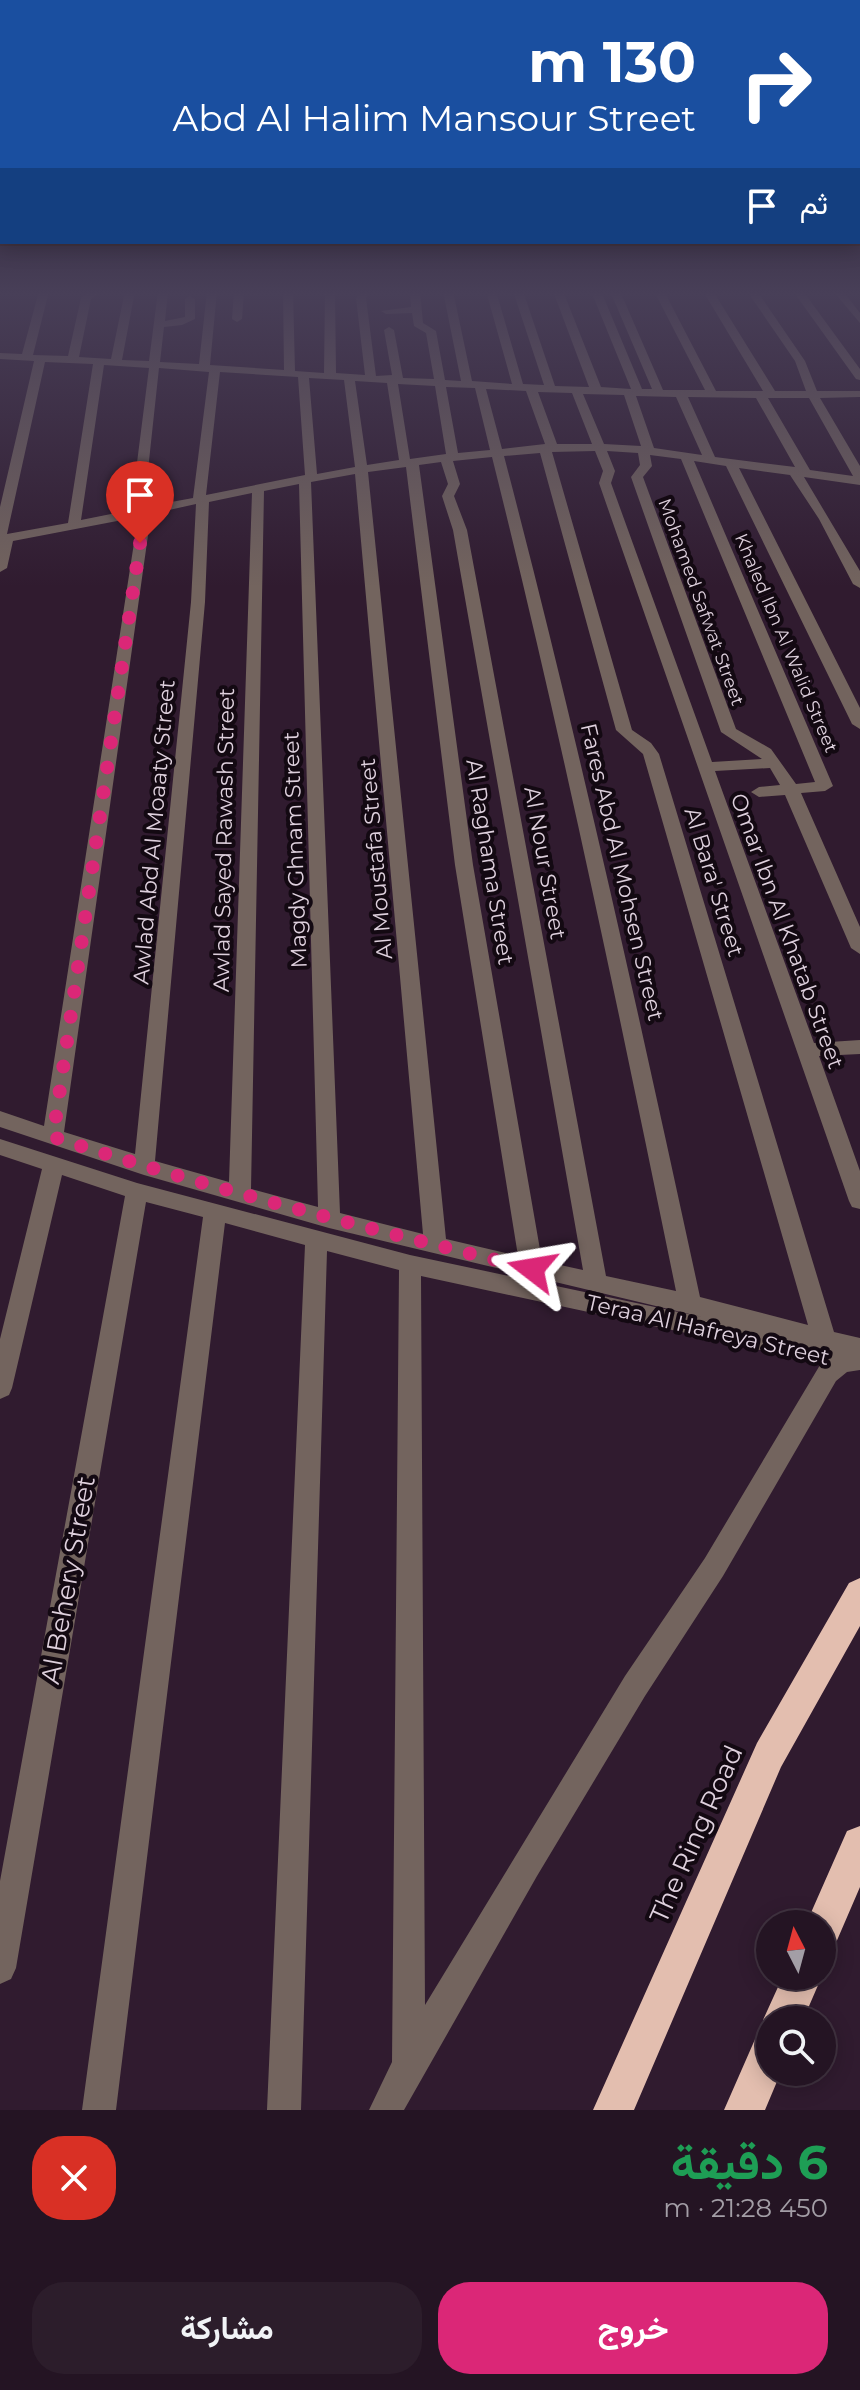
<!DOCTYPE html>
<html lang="ar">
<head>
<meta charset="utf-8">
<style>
  :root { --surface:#241423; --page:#2c1d2b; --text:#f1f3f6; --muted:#a39ea6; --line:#413341; --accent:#db2777 }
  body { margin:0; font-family:Montserrat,Vazirmatn,sans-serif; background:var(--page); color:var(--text); direction:rtl; height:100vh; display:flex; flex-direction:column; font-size:30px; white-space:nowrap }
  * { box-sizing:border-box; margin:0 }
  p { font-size:26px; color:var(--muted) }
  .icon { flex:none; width:44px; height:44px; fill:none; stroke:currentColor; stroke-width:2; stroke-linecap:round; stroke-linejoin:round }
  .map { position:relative; height:2110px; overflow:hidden; direction:ltr }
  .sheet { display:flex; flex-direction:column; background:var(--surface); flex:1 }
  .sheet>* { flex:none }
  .top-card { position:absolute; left:0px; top:0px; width:860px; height:244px; box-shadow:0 4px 20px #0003,0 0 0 2px var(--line); direction:rtl; background:#1a4fa0; color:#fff; overflow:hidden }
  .needle { width:52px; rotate:354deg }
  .tools { position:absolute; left:756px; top:1910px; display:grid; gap:16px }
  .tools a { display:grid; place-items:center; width:80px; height:80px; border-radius:50%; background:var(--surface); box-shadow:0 4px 20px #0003,0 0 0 2px var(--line); font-size:40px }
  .pin { position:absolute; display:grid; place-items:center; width:68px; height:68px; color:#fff; margin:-82px -34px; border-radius:50% 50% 50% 0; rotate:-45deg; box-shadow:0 0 8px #0007 }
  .pin .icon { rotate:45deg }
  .me { position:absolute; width:88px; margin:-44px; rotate:284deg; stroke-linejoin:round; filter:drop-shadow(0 0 6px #0008) }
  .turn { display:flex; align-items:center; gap:28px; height:168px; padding:0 32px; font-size:36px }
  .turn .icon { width:104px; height:104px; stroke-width:2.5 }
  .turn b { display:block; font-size:56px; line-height:68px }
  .then { display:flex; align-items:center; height:76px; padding:0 32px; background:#0003; gap:16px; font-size:30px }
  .round { display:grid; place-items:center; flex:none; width:84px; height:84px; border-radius:32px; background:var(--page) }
  .head { display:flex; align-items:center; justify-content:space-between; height:136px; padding:0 32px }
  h1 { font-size:48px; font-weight:700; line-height:60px; color:#1e9e55 }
  .action { display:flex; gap:16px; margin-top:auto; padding:16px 32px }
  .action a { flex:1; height:92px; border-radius:32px; background:var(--accent); color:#fff; font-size:32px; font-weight:700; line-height:92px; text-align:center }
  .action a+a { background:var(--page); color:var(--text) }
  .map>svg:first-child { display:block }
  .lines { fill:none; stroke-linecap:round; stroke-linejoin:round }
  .minor { fill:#73645e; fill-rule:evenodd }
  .highway { fill:#e3beaf; fill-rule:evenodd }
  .route { stroke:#db2777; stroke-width:14; stroke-dasharray:0 25.2 }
  .labels { text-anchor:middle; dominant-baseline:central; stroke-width:8; stroke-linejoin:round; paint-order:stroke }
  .far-street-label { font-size:18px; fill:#ded0dd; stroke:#130912 }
  .street-label { font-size:22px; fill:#ded0dd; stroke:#130912 }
  .near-street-label { font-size:26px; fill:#ded0dd; stroke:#130912 }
</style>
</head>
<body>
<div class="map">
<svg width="860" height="2110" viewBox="0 0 860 2110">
  <rect width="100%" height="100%" fill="#301b2f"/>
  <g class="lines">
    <g class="minor">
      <path d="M 39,291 L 49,291 L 33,355 L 68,356 L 81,298 L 89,291 L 101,291 L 91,299 L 79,357 L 111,359 L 125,291 L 135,291 L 122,360 L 149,361 L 158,291 L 168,291 L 165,321 L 185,317 L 185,299 L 190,296 L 195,299 L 195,319 L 182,325 L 164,327 L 160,362 L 199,364 L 207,291 L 217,291 L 210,365 L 284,370 L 283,291 L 293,291 L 295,371 L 324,373 L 325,291 L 335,291 L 336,373 L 365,375 L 356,298 L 361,291 L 372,291 L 366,298 L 376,376 L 392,375 L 384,330 L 389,327 L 394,330 L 403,378 L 434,379 L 426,333 L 414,326 L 412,313 L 386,314 L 381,311 L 411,307 L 410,291 L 420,291 L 423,323 L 436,331 L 445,380 L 461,381 L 443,291 L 453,291 L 472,381 L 512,384 L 486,291 L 496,291 L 523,384 L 544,385 L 513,291 L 523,291 L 555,386 L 589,387 L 553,291 L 563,291 L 601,387 L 631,389 L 591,291 L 601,291 L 642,389 L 652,389 L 610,291 L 620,291 L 663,390 L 705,390 L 654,291 L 664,291 L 716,391 L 763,391 L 703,291 L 713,291 L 775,391 L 806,391 L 795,361 L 747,291 L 757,291 L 805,361 L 817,391 L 860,391 L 860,397 L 820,398 L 860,466 L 860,485 L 804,477 L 860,571 L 860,588 L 853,584 L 819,519 L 790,475 L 739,468 L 860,708 L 860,729 L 852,724 L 726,466 L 694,461 L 833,786 L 825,791 L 801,793 L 860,927 L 860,954 L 851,948 L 785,795 L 759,797 L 751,792 L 759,787 L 780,785 L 770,768 L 715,771 L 814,1043 L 860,1040 L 860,1054 L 819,1056 L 860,1171 L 860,1209 L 852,1207 L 849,1201 L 599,483 L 603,471 L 595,451 L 552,452 L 632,730 L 651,743 L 659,754 L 834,1332 L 860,1338 L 860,1370 L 847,1372 L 836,1381 L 723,1576 L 645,1696 L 537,1876 L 404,2110 L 369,2110 L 392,2062 L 399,1270 L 327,1251 L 301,2110 L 267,2110 L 305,1245 L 225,1223 L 116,2110 L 82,2110 L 203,1217 L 146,1202 L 16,1968 L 11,1979 L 0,1984 L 0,1881 L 125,1196 L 62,1175 L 12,1388 L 9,1395 L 0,1399 L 0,1339 L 42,1169 L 0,1155 L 0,1139 L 137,1183 L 410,1255 L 702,1317 L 329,1228 L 144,1175 L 0,1127 L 0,1111 L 44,1126 L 138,517 L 13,541 L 7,568 L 0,572 L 0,507 L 34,361 L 0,359 L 0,353 L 22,354 ZM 45,362 L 93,364 L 68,523 L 7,534 ZM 104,365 L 149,368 L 131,510 L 81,520 ZM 159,368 L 209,372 L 193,498 L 144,507 ZM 220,372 L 298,377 L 305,475 L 206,495 ZM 309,378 L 344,380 L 355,467 L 317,474 ZM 355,381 L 387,383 L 399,460 L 367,465 ZM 398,384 L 435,386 L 446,454 L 410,459 ZM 446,387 L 475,388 L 490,450 L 458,453 ZM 486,389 L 526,391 L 545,444 L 502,449 ZM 538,392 L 572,393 L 592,444 L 557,444 ZM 583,394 L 624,395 L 641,446 L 604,444 ZM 636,396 L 676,397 L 702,455 L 654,448 ZM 688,397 L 756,398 L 795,467 L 715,457 ZM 768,398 L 809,398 L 853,476 L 810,470 ZM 607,451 L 638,453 L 640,465 L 631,477 L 721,732 L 762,759 L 712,762 L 611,483 L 615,471 ZM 540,453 L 616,730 L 643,754 L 808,1325 L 700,1297 C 639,1015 577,734 504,456 ZM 650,455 L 681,459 L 815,782 L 796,784 L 771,749 L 736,729 L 643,477 L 652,466 ZM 492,457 C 561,733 619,1012 676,1291 L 606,1276 L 467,530 L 454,496 L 460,484 L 453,461 ZM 441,462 L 448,484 L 442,496 L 453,530 L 583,1270 L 542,1261 L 473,865 L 419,465 ZM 406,467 L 455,865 L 518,1256 L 446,1239 L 368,472 ZM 355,474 L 423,1234 L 340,1213 L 311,482 ZM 299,484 L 318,1207 L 251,1189 L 264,491 ZM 252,493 L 229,1182 L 155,1161 L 205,602 L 209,502 ZM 196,504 L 191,602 L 135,1154 L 64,1132 L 151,514 ZM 421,1276 L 728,1342 L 820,1365 L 705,1558 L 625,1676 L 425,2005 Z"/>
      <polygon points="234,291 244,291 242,319 237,322 232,319"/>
      <polygon points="793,291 803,291 860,369 860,380 856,379"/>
      <polygon points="833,291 843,291 860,313 860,323"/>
    </g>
    <g class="highway">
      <polygon points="860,1578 860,1626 781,1767 634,2110 593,2110 757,1743 849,1583"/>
      <polygon points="860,1826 860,1887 835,1945 822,1951 822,1924 806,1924 847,1831"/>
      <polygon points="822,1975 822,1976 803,2020 770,2020 770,2072 781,2072 765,2110 724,2110 756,2037 768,2032 763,2020 783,1976"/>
    </g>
  </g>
  <linearGradient id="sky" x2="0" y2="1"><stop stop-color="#1a0f1a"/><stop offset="0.5" stop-color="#483f58"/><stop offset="1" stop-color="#483f58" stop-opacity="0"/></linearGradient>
  <rect width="860" height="587" fill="url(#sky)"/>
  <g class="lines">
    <path class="route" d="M 140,543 L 53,1137 C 211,1189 371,1229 532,1269"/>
  </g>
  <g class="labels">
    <g class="far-street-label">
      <text transform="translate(701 602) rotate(70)">Mohamed Safwat Street</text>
      <text transform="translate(786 643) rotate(67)">Khaled Ibn Al Walid Street</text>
    </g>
    <g class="street-label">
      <text transform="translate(154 832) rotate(-85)">Awlad Abd Al Moaaty Street</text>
      <text transform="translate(224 840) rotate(-89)">Awlad Sayed Rawash Street</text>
      <text transform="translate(295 850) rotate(-92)">Magdy Ghnam Street</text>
      <text transform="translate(376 859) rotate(-95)">Al Moustafa Street</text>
      <text transform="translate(490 862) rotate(81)">Al Raghama Street</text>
      <text transform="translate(545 863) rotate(80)">Al Nour Street</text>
      <text transform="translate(622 872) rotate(77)">Fares Abd Al Mohsen Street</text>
      <text transform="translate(714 882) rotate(73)">Al Bara' Street</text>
      <text transform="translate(787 931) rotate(70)">Omar Ibn Al Khatab Street</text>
      <text transform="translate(708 1330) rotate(13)">Teraa Al Hafreya Street</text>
    </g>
    <g class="near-street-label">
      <text transform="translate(68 1580) rotate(-80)">Al Behery Street</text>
      <text transform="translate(696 1834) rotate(-66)">The Ring Road</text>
    </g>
  </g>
</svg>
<div class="tools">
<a><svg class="needle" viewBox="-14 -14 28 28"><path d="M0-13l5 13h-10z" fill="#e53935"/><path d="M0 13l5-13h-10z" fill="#a39ea6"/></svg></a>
<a><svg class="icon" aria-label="search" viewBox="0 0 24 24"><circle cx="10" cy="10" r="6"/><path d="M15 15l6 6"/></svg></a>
</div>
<div class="pin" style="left:140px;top:543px;background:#d93025"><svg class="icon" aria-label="arrive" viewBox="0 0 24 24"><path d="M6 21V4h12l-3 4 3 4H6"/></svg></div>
<svg class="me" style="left:532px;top:1269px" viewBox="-20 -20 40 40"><path d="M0-17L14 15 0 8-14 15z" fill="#db2777" stroke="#fff" stroke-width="4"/></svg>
<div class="top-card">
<div class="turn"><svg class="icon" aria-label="right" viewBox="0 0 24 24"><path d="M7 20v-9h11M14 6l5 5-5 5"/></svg><div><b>130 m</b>Abd Al Halim Mansour Street</div></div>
<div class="then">ثم<svg class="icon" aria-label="arrive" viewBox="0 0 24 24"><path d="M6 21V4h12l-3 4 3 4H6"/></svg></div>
</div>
</div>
<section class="sheet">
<div class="head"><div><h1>6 دقيقة</h1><p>450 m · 21:28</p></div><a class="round" style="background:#d93025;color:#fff"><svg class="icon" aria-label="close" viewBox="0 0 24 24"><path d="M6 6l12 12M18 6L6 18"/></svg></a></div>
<div class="action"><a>خروج</a><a>مشاركة</a></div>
</section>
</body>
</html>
